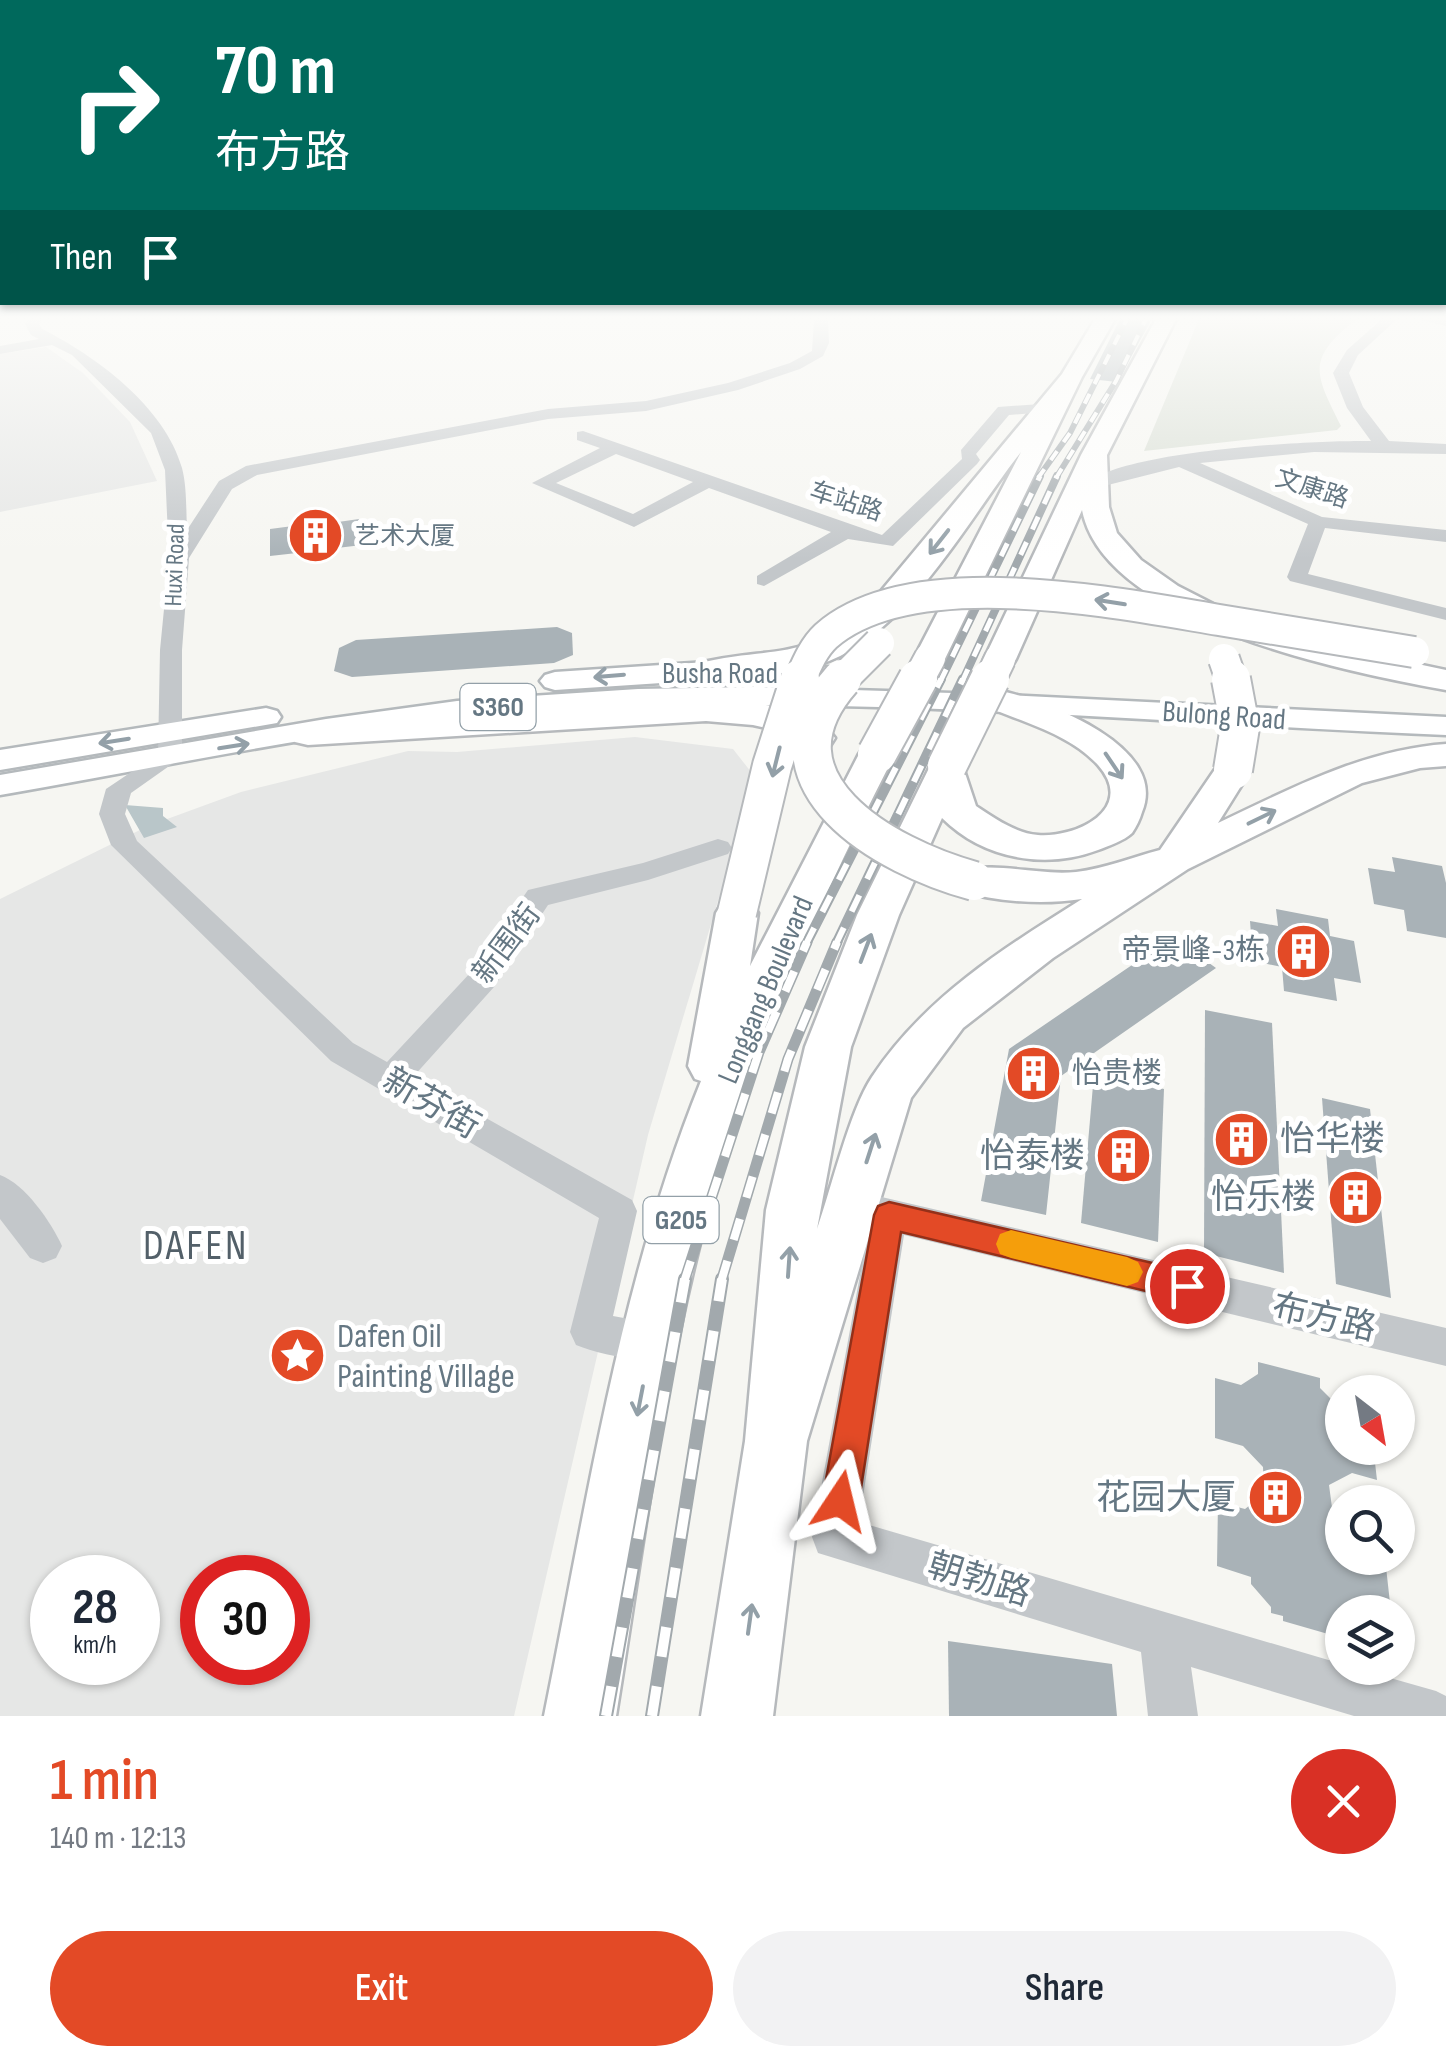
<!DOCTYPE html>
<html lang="en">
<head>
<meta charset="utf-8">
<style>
  :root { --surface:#fff; --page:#f2f2f3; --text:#1f2937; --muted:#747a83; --accent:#e34a26 }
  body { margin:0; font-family:"Sofia Sans Condensed","Noto Sans SC",sans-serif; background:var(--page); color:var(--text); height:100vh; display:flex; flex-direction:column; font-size:38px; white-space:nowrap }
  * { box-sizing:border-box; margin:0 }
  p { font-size:32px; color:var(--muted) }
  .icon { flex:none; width:55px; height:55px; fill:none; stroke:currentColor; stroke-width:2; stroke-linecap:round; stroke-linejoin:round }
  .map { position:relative; height:1716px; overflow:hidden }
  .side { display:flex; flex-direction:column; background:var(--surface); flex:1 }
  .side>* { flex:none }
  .banner { position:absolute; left:0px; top:0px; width:1448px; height:305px; box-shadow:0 2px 8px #0004; background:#00695c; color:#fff; overflow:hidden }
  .needle { width:65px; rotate:149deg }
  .controls { position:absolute; left:1325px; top:1375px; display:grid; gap:20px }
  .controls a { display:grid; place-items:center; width:90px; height:90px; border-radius:50%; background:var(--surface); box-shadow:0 2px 8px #0004; font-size:50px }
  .speed { position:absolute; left:30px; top:1555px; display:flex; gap:20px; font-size:50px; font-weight:700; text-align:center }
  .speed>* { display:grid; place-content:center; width:130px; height:130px; border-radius:50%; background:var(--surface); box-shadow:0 2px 8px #0004; line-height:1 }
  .speed small { font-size:25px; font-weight:400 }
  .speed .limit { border:15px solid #d22; background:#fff; color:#111 }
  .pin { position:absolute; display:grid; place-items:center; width:85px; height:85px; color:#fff; margin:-42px; border:5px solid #fff; border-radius:50%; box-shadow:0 2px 10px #0007 }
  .me { position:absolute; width:110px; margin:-55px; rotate:10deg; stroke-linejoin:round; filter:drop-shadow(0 0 8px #0008) }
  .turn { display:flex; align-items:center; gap:35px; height:210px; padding:0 50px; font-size:45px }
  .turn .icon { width:130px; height:130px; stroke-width:2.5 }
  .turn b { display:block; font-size:70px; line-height:85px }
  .then { display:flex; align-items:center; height:95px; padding:0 50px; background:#0003; gap:20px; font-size:38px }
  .round { display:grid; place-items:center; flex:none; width:105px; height:105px; border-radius:52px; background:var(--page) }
  .summary { display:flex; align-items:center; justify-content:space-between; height:170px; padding:0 50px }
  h1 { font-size:60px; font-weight:600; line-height:75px; color:var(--accent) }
  .primary-button { display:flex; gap:20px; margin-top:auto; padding:20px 50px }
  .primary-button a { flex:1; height:115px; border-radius:60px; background:var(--accent); color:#fff; font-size:40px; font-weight:600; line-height:115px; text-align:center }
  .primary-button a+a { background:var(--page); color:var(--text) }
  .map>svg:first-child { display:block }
  .built { fill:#e6e7e6; fill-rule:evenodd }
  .green { fill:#d7ddd3 }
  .water { fill:#b9c6c9 }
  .building { fill:#a9b2b7 }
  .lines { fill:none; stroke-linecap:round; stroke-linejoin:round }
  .major-casing { stroke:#b4b9bc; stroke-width:5 }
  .highway-casing { stroke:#b6b9bc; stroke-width:5 }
  .minor { fill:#c3c7ca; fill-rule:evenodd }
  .major { fill:#fff; fill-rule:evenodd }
  .highway { fill:#fff; fill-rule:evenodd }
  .rail-far4-casing { stroke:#a2a9ad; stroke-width:6 }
  .rail-far3-casing { stroke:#a2a9ad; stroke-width:8 }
  .rail-far2-casing { stroke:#a2a9ad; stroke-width:10 }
  .rail-far1-casing { stroke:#a2a9ad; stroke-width:11 }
  .rail-casing { stroke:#a2a9ad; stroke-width:14 }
  .rail-far4 { stroke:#fff; stroke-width:4; stroke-dasharray:11; stroke-linecap:butt }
  .rail-far3 { stroke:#fff; stroke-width:5; stroke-dasharray:14; stroke-linecap:butt }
  .rail-far2 { stroke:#fff; stroke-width:6; stroke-dasharray:18; stroke-linecap:butt }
  .rail-far1 { stroke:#fff; stroke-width:8; stroke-dasharray:22; stroke-linecap:butt }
  .rail { stroke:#fff; stroke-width:10; stroke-dasharray:30; stroke-linecap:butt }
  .highway-bridge-far1-casing { stroke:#b6b9bc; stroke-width:34; stroke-linecap:butt }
  .highway-bridge-casing { stroke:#b6b9bc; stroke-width:42; stroke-linecap:butt }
  .highway-bridge-far1 { stroke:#fff; stroke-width:30 }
  .highway-bridge { stroke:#fff; stroke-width:38 }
  .oneway { stroke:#93a0a8 }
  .route { fill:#e34a26; stroke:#943019; stroke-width:2.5 }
  .slow { fill:#f59e0b }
  .labels { text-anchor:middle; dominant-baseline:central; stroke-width:10; stroke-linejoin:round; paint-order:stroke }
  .far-street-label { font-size:25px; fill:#657783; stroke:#fff }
  .far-poi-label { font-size:25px; fill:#657783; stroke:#fff; text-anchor:start }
  .shield { fill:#fff; stroke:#93a0a8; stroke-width:2.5 }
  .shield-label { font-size:28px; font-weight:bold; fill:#657783 }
  .street-label { font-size:30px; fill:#657783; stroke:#fff }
  .poi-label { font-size:30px; fill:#657783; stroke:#fff; text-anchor:end }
  .near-street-label { font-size:35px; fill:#657783; stroke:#fff }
  .near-poi-label { font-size:35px; fill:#657783; stroke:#fff; text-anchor:end }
  .near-quarter-label { font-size:42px; letter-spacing:2.5px; fill:#536069; stroke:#fff }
</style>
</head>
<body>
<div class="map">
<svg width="1446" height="1716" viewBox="0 0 1446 1716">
  <rect width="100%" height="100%" fill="#f6f6f2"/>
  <g class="built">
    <polygon points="46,347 83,373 130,422 157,481 0,512 0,354"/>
    <path d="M 635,737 L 733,749 L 755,777 L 648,1135 L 514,1716 L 0,1716 L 0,899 L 148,826 L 241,792 L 408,751 L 457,752 ZM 52,1578 L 138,1578 L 138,1662 L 52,1662 ZM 202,1578 L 288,1578 L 288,1662 L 202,1662 Z"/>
  </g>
  <path class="green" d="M 1199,319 L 1357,319 C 1305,359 1315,374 1341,426 L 1337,430 L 1144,451 Z"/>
  <polygon class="water" points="125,805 163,808 163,816 177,827 144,838"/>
  <g class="building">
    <polygon points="1120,319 1152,319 1117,382 1090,379"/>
    <polygon points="359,519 362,545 337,548 338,522"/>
    <polygon points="293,526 297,553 270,556 270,529"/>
    <polygon points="557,627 572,633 573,655 554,663 352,677 334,671 339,648 356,640"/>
    <polygon points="1392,857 1442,866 1446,883 1446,938 1407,931 1404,910 1374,904 1368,868 1395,872"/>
    <polygon points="1276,909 1328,919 1330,936 1354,941 1361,983 1334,978 1337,1001 1284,991 1282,967 1253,961 1250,921 1278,926"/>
    <polygon points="1173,937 1216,968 1061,1076 1046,1215 981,1201 1009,1049"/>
    <polygon points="1205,1010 1272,1023 1284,1273 1204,1253"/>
    <polygon points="1094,1074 1164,1089 1158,1242 1081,1223"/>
    <polygon points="1322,1098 1370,1109 1391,1298 1336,1284"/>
    <polygon points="1258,1362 1320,1378 1320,1388 1342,1410 1342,1448 1374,1454 1377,1480 1352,1473 1329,1485 1333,1515 1342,1525 1342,1558 1385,1558 1391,1612 1364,1609 1342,1612 1342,1638 1283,1621 1283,1616 1271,1613 1271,1607 1251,1584 1251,1577 1217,1566 1218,1502 1245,1509 1264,1494 1263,1467 1243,1446 1215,1438 1215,1378 1241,1385 1258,1374"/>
    <polygon points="948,1641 1112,1664 1117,1716 949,1716"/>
  </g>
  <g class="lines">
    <defs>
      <g id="major">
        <polygon points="707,662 828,667 838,670 843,676 838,682 828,685 707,680 555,690 545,687 540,681 545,675 555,672"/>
        <path d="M 754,687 L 985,694 L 1446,717 L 1446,735 C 1139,723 831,690 523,713 C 347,726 174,765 0,795 L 0,775 L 326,719 L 457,701 L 638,689 Z"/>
        <polygon points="266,708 277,711 281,717 277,723 0,770 0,750"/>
      </g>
      <g id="highway">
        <path d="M 1095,319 L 1115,319 L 1082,377 L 942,665 L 918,665 L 914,658 L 1021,452 C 969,518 910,629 829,661 C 790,676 748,677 707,681 L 695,678 L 690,671 L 695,664 C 775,644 801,666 871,603 L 1062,374 Z"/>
        <path d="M 1156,319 L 1176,319 L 1107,455 L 1109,507 L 1117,533 L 1141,560 L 1178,586 L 1223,609 L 1323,644 L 1446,670 L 1446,690 C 1350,673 1104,624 1082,510 L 1016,659 L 1012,666 L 988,666 L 984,659 L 1081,455 Z"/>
        <path d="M 1002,691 C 1049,702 1169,747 1142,812 C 1140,819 1136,827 1132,833 C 1124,841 1108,846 1098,850 C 1045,870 983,859 942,818 L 899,915 L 851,1047 L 817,1229 C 831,1189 850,1110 872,1077 C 924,998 1004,948 1082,899 C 1043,905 998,902 960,891 L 954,881 L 960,871 C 996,861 1038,876 1076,872 C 1104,869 1133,857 1160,850 L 1220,762 L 1233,759 L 1246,762 L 1251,770 L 1218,823 C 1292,788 1363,750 1446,744 L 1446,766 L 1420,768 L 1362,783 L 1188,869 L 1053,958 L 963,1028 L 911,1098 L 807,1441 L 773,1716 L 701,1716 L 745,1441 L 766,1210 L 805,1047 L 857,915 L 934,758 L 947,755 L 960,758 L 976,806 C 994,818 1015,833 1038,835 C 1076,838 1137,809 1098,765 C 1071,735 1026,723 990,708 L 985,701 L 990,694 Z"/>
        <path d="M 706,700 C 745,703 810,702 835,738 L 830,746 L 817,749 L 804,746 L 779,731 L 753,725 L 706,721 L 308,745 L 295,742 L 290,734 L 295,726 L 308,723 Z"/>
        <path d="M 877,743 L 890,746 L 895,754 C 821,898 755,1045 711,1202 C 664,1370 644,1544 616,1716 L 544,1716 C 587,1503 619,1284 701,1081 L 695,1079 L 688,1066 L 716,913 L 722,903 L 737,898 L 752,903 L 758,913 L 750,966 L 859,754 L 864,746 Z"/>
      </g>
    </defs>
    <use href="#major" class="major-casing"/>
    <use href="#highway" class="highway-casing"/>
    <g class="minor">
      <path d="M 29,319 L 43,319 L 39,324 L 42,329 C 96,356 165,407 182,468 C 187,487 186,510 187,530 L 219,481 L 246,466 L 548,409 L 646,401 L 728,383 L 790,363 L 812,351 L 814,319 L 828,319 L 829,343 L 823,356 L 800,369 L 738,390 L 646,411 L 548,419 L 257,475 L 232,489 L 189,558 L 182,650 L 182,757 L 131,793 L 125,814 L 137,841 L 353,1043 L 387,1062 L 472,971 L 528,890 L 643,863 L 718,839 L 728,842 L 732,848 L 728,854 L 648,880 L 548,905 L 494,987 L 413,1077 L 632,1200 L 637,1211 L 613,1316 L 667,1326 L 673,1340 L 667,1354 C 642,1364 601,1355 576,1345 L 570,1332 L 599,1218 L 331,1061 L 111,845 L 99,814 L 106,789 L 158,754 L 160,650 L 169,558 L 165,470 L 151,433 L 72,355 L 52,345 L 0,354 L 0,346 L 39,339 L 31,335 L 25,324 Z"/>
      <path d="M 1382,319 L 1397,319 L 1358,355 L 1349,373 L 1363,407 L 1389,441 L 1446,444 L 1446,454 L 1314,452 L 1200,463 L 1322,517 L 1446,530 L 1446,542 L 1325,528 L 1308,574 L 1446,608 L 1446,620 L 1290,581 L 1287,577 L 1308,524 L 1179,467 L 1096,488 L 1087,483 C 1127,450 1315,440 1371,441 L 1347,408 L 1333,373 L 1347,350 Z"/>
      <polygon points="1416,319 1446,319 1446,326"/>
      <path d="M 1041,404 L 1047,406 L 1047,412 L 1009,415 L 976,454 L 980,460 L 977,464 L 893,546 L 848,539 L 764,586 L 757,584 L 757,576 L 831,532 L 709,488 L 634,527 L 532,483 L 600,448 L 577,440 L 577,432 L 583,431 L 882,535 L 962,459 L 961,450 L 998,407 ZM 616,454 L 693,482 L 633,514 L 556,483 Z"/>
      <path d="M 0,1175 C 25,1184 51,1222 62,1246 L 56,1258 L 43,1263 L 30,1258 L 0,1219 Z"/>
      <polygon points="873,1195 1446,1328 1446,1366 904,1235 859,1522 1342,1664 1342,1668 1355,1668 1436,1691 1446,1696 1446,1716 1354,1716 1191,1667 1198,1716 1148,1716 1141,1652 818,1553 812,1537 869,1226 860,1222 855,1211 860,1200"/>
    </g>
    <use href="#major" class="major"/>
    <use href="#highway" class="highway"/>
    <defs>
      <g id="rail-far4">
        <polyline points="1038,478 1070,433 1127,319"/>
        <polyline points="1056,478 1116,381 1146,319"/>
      </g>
      <g id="rail-far3">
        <polyline points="940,682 1040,476"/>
        <polyline points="962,682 1057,476"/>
      </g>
      <g id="rail-far2">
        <polyline points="806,944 941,679"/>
        <polyline points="836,944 963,679"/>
      </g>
      <g id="rail-far1">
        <polyline points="684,1282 759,1052 807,942"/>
        <polyline points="721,1282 788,1059 837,942"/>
      </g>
      <g id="rail">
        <polyline points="606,1716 685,1279"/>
        <polyline points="652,1716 722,1279"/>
      </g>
    </defs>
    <use href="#rail-far4" class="rail-far4-casing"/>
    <use href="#rail-far3" class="rail-far3-casing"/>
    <use href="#rail-far2" class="rail-far2-casing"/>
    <use href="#rail-far1" class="rail-far1-casing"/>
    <use href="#rail" class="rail-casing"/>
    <use href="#rail-far4" class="rail-far4"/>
    <use href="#rail-far3" class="rail-far3"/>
    <use href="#rail-far2" class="rail-far2"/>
    <use href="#rail-far1" class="rail-far1"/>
    <use href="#rail" class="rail"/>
    <defs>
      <g id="highway-bridge-far1">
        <polyline points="1224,659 1232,682"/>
        <path d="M 799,682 C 806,666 813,648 826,636 C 912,561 1116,603 1219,620 C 1284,631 1349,641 1414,652"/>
        <polyline points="840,682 879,643"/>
        <polyline points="917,682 930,658"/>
        <polyline points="989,682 1000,659"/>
      </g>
      <g id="highway-bridge">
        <path d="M 842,679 C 751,782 886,857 974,881"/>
        <polyline points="1231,679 1240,727 1233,770"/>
        <polyline points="877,754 918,679"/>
        <polyline points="947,766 990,679"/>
        <polyline points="737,913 772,766 800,679"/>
      </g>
    </defs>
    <use href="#highway-bridge-far1" class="highway-bridge-far1-casing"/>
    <use href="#highway-bridge" class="highway-bridge-casing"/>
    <use href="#highway-bridge-far1" class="highway-bridge-far1"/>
    <use href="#highway-bridge" class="highway-bridge"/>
  </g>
  <defs><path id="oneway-shaft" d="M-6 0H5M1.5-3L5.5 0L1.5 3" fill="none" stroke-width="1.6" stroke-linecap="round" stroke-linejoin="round" transform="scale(2.5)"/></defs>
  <g class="oneway">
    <use href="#oneway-shaft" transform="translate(939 542) rotate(128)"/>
    <use href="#oneway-shaft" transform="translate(1110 602) rotate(-171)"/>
    <use href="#oneway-shaft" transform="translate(609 676) rotate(175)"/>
    <use href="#oneway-shaft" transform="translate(114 741) rotate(171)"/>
    <use href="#oneway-shaft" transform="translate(234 746) rotate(-9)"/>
    <use href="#oneway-shaft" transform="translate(776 762) rotate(104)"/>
    <use href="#oneway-shaft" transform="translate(1114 766) rotate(56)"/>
    <use href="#oneway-shaft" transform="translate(1262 817) rotate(-26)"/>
    <use href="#oneway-shaft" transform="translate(866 948) rotate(-69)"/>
    <use href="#oneway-shaft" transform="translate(871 1148) rotate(-72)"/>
    <use href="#oneway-shaft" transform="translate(789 1262) rotate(-86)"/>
    <use href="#oneway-shaft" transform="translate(640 1401) rotate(101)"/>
    <use href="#oneway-shaft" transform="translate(750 1619) rotate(-82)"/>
  </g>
  <linearGradient id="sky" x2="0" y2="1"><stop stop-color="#95bbdc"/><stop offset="0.57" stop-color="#fbfbf9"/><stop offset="1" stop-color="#fbfbf9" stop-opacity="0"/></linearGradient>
  <rect width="1446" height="559" fill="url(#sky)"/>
  <polygon class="route" points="889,1202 1187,1271 1198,1276 1203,1286 1198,1296 1187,1301 901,1232 859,1501 853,1514 840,1519 828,1514 822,1501 874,1215 878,1206"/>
  <polygon class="slow" points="1011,1230 1127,1257 1138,1262 1143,1272 1138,1282 1127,1286 1011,1258 1000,1254 996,1244 1000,1234"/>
  <defs>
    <symbol id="building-disc" viewBox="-11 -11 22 22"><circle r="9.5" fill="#e34a26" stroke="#fff"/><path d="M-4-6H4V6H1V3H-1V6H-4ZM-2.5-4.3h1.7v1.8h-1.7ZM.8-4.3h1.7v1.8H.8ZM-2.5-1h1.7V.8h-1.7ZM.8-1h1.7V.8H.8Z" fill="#fff"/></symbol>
    <symbol id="sight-disc" viewBox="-11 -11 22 22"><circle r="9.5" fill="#e34a26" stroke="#fff"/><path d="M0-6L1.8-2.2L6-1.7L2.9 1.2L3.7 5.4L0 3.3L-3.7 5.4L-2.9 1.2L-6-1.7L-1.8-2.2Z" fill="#fff"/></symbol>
  </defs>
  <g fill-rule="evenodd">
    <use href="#building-disc" x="284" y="504" width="63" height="63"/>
    <use href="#building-disc" x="1272" y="920" width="63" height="63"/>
    <use href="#building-disc" x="1002" y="1042" width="63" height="63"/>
    <use href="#building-disc" x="1210" y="1108" width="63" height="63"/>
    <use href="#building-disc" x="1092" y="1124" width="63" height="63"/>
    <use href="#building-disc" x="1324" y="1166" width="63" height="63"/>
    <use href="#sight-disc" x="266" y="1324" width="63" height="63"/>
    <use href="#building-disc" x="1244" y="1466" width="63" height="63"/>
  </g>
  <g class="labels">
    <g class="far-street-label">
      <text transform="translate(1312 489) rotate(18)">文康路</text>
      <text transform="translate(846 502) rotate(18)">车站路</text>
      <text transform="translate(175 565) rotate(-88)">Huxi Road</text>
    </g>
    <g class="far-poi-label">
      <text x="355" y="536">艺术大厦</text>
    </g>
    <g class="shield">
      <rect x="460.5" y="684" width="75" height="46" rx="8"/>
      <rect x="643.5" y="1197" width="75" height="46" rx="8"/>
    </g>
    <g class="shield-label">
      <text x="498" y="707">S360</text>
      <text x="681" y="1220">G205</text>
    </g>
    <g class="street-label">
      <text x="720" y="674">Busha Road</text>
      <text transform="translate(1224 716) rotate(4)">Bulong Road</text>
      <text transform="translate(507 944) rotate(-53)">新围街</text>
      <text transform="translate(766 990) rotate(-67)">Longgang Boulevard</text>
    </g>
    <g class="poi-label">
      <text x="1265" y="951">帝景峰-3栋</text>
      <text x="1072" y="1074" text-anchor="start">怡贵楼</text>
    </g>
    <g class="near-street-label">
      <text transform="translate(431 1104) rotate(30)">新芬街</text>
      <text transform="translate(1324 1318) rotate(13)">布方路</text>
      <text transform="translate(979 1580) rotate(17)">朝勃路</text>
    </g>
    <g class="near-poi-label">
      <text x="1280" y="1139" text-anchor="start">怡华楼</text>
      <text x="1085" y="1156">怡泰楼</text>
      <text x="1316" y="1197">怡乐楼</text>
      <text x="337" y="1336" text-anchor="start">Dafen Oil<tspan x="337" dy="40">Painting Village</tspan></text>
      <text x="1236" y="1498">花园大厦</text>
    </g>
    <g class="near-quarter-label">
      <text x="196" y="1246">DAFEN</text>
    </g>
  </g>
</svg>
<div class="controls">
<a><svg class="needle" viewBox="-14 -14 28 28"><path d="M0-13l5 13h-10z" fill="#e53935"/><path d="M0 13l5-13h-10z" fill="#747a83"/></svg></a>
<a><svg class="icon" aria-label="search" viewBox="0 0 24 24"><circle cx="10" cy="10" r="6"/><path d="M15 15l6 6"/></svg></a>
<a><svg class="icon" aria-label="layers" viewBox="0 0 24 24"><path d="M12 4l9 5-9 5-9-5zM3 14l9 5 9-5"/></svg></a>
</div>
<div class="speed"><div>28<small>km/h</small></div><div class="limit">30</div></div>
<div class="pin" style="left:1187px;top:1286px;background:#d93025"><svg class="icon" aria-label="arrive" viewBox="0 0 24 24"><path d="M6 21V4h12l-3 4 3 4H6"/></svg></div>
<svg class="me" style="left:840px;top:1501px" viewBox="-20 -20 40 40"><path d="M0-17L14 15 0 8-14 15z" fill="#e34a26" stroke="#fff" stroke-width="4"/></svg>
<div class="banner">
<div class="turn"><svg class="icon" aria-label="right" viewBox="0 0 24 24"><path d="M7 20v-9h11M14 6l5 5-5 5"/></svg><div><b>70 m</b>布方路</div></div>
<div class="then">Then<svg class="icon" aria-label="arrive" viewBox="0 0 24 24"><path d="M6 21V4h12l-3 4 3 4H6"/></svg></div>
</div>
</div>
<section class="side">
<div class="summary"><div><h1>1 min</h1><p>140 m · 12:13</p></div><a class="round" style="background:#d93025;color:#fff"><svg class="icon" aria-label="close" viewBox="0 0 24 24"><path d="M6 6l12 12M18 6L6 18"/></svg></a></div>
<div class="primary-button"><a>Exit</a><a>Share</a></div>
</section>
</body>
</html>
